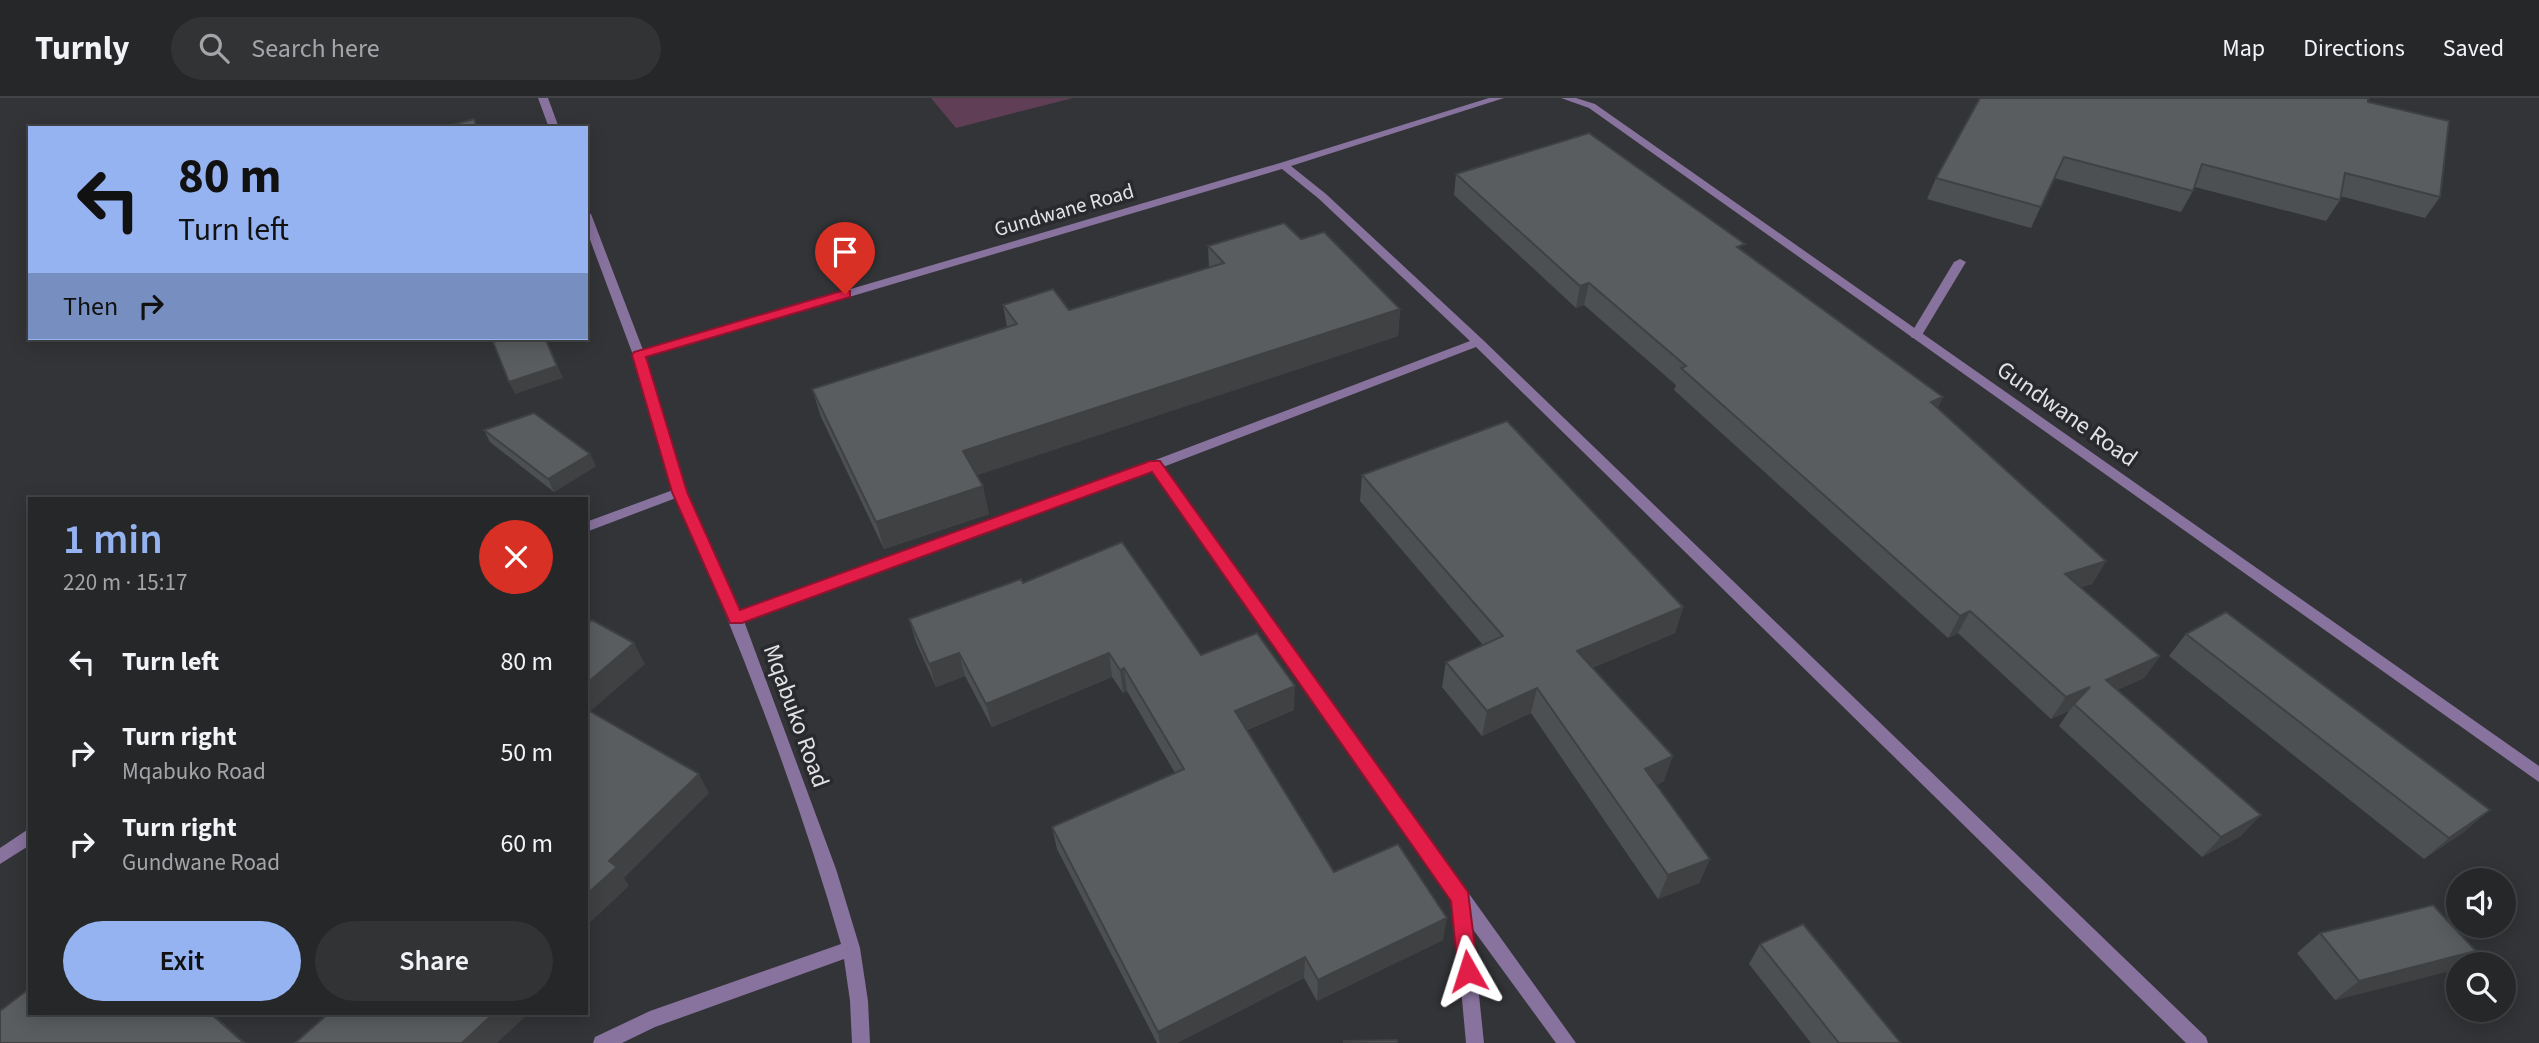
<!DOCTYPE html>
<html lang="en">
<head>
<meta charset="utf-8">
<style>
  :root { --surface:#262729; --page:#323335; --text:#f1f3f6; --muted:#a4a5a8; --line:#424446; --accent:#95b2f1 }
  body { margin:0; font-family:"Source Sans 3",sans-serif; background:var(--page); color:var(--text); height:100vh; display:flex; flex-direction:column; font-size:26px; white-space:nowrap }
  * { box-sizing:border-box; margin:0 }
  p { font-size:23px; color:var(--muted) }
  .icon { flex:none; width:38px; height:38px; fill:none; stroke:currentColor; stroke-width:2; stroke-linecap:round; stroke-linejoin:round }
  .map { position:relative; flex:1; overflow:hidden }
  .side { position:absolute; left:28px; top:399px; width:560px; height:518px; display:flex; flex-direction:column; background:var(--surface); border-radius:0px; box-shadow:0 4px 18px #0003,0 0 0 2px var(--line) }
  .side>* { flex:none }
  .hud { position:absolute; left:28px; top:28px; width:560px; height:214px; border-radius:0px; box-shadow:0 4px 18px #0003,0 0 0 2px var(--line); background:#95b2f1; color:#111; overflow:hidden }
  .fabs { position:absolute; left:2446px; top:770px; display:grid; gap:14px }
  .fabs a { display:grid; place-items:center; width:70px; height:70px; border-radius:50%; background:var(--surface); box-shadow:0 4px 18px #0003,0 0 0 2px var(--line); font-size:35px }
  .pin { position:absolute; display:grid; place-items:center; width:60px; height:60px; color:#fff; margin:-72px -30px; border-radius:50% 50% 50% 0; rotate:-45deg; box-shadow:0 0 7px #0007 }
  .pin .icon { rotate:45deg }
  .me { position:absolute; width:77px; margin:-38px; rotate:354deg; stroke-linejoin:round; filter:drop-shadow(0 0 5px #0008) }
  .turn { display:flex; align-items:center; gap:24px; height:147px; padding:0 35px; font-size:32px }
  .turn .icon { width:91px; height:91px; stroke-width:2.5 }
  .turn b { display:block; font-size:49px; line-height:60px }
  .then { display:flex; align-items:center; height:66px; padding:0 35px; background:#0003; gap:14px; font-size:26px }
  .round { display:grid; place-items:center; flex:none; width:74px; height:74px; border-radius:37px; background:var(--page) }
  .overview { display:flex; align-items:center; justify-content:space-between; height:119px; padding:0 35px }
  h1 { font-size:42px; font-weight:600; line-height:52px; color:var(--accent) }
  .action { display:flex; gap:14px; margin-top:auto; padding:14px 35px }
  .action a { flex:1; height:80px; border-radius:42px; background:var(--accent); color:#111; font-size:28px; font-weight:600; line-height:80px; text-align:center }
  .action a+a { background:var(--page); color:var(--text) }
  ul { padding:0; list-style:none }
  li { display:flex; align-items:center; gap:21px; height:91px; padding:0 35px }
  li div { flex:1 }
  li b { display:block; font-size:26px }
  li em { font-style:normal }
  header { display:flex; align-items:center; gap:42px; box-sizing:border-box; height:98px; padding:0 35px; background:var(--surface); border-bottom:2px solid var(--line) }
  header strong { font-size:33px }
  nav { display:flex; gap:38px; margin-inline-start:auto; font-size:24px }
  .search { width:490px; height:63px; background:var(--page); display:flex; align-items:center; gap:18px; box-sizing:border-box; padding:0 24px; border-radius:38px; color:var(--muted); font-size:26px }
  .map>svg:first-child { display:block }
  .green { fill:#603e55 }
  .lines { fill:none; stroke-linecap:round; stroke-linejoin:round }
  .service { fill:#88729e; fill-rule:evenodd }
  .minor { fill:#88729e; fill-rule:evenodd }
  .wall { fill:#4d5052 }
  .shaded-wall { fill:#3f4142 }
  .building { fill:#5a5d5f; stroke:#3f4142; stroke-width:2 }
  .route { fill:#e11d48; stroke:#92132f; stroke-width:2 }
  .labels { text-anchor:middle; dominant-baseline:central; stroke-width:7; stroke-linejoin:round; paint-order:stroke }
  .far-street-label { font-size:21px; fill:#e2e2e4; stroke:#292a2d }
  .street-label { font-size:24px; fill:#e2e2e4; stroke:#292a2d }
</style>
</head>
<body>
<header>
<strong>Turnly</strong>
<div class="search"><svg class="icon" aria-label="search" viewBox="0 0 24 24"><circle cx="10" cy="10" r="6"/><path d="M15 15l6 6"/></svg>Search here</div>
<nav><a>Map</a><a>Directions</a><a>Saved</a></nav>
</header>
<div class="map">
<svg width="2539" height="945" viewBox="0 0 2539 945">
  <rect width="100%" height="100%" fill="#333437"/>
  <polygon class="green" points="931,0 1073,0 956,30"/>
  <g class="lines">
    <polygon class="service" points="1960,161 1966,164 1922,237 1920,240 1912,240 1910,237 1954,164"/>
    <g class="minor">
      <polygon points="538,0 548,0 559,30 549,30"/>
      <path d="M 1489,0 L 1504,0 L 1291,68 L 1326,96 L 1482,241 L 2206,939 L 2208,945 L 2186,945 L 1476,249 L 1163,369 L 1576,945 L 1556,945 L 1472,830 L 1484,945 L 1466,945 L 1453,803 L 1152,373 L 744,523 L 836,771 L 860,850 L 868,903 L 870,945 L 852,945 L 850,903 L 844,861 L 655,929 L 622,945 L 593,945 L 595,939 L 650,913 L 841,846 C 797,693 740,545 676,400 L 586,434 L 586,424 L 673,392 L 633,257 L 586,131 L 586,113 L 591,116 L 643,252 L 1280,65 ZM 1282,71 L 1318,100 L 1470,243 L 1150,364 L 740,513 L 687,394 L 646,259 Z"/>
      <polygon points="1561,0 1576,0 1595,6 2539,668 2539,684 1589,10"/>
      <polygon points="30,730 30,747 0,766 0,750"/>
    </g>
  </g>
  <g class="wall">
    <polygon points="2368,4 2440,99 2425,120 2340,98 2340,102 2326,123 2195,89 2181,114 2054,80 2031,130 1927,101 1936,80"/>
    <polygon points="1456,76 1743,152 1938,310 2106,463 2092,486 2081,489 2160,558 2144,580 2117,592 2241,738 2202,759 2059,628 2069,613 2051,621 1958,535 1948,540 1674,292 1676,287 1584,207 1576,210 1454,97"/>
    <polygon points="1301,141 1400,211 1398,238 977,377 989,416 884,451 821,319 812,291 1007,229 1003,207 1069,212 1209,170 1208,148"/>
    <polygon points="484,332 596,368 554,394 490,344"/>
    <polygon points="1362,377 1683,509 1675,535 1592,570 1664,683 1656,687 1710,761 1699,785 1658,801 1531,615 1482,638 1442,589 1446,564 1483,547 1360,403"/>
    <polygon points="1023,485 1201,557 1294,612 1247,632 1334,774 1443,842 1317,903 1304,880 1177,945 1157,945 1057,751 1052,729 1175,675 1127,593 1123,595 1112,579 992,629 965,578 936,589 916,544 909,521"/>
    <polygon points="2186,536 2465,733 2424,761 2169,558"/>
    <polygon points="2320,835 2476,853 2449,873 2335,902 2297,855"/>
    <polygon points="1760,846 1901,945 1811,945 1749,866"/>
  </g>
  <g class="shaded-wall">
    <polygon points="1589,185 1584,207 1576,210 1580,188"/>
    <polygon points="1400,211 1398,238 969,380 963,353"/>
    <polygon points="545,240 563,280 515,296 509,284"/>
    <polygon points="1943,299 1933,321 1931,304"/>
    <polygon points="590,356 596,368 554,394 548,381"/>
    <polygon points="983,388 989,416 884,451 876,424"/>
    <polygon points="2106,463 2092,486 2052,499 2065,476"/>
    <polygon points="1683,509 1675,535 1571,579 1577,553"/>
    <polygon points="1970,513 1958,535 1948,540 1960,518"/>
    <polygon points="634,545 645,566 586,617 586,586"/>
    <polygon points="959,555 965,578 936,589 929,566"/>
    <polygon points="1109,555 1112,579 992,629 986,606"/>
    <polygon points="2160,558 2144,580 2090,604 2106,582"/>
    <polygon points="1124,570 1127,593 1123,595 1120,572"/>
    <polygon points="1295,588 1294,612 1236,636 1235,613"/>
    <polygon points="2090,589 2069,613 2051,621 2066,599"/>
    <polygon points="1537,590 1531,615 1482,638 1487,613"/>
    <polygon points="1673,658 1664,683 1637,696 1645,671"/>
    <polygon points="699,676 709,695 624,780 629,788 586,828 586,797 609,763"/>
    <polygon points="2490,712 2465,733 2424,761 2449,740"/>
    <polygon points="2261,717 2241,738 2202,759 2221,739"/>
    <polygon points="1710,761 1699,785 1658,801 1668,777"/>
    <polygon points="1447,820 1443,842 1317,903 1318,882"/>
    <polygon points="2476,853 2449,873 2335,902 2359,883"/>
    <polygon points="1305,859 1304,880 1177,945 1160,945 1158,934"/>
    <polygon points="210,915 212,915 246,945 244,945"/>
    <polygon points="494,915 529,915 497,945 462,945"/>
  </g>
  <g class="building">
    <polygon points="1980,0 2368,0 2368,4 2449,23 2440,99 2345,75 2340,102 2202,66 2193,93 2064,59 2041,109 1936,80"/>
    <polygon points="474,21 477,30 440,30"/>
    <polygon points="1589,35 1745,146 1737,149 1943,299 1931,304 2106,463 2065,476 2160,558 2106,582 2261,717 2221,739 2074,606 2090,589 2066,599 1970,513 1960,518 1681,270 1686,268 1589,185 1580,188 1456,76"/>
    <polygon points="1284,125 1301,141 1324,134 1400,211 963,353 983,388 876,424 812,291 1017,226 1003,207 1053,191 1069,212 1224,165 1208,148"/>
    <polygon points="508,240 545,240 557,268 509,284 493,244"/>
    <polygon points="534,315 590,356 548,381 484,332"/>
    <polygon points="1507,323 1683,509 1577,553 1673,658 1645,671 1710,761 1668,777 1537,590 1487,613 1446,564 1503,538 1362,377"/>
    <polygon points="1122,444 1201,557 1257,535 1295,588 1235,613 1334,774 1398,746 1447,820 1318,882 1305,859 1158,934 1052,729 1184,671 1124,570 1120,572 1109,555 986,606 959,555 929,566 909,521 1021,481 1023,485"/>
    <polygon points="2226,514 2490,712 2449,740 2186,536"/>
    <polygon points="592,522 634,545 586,586 586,527"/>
    <polygon points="586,611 699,676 609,763 617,769 586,797"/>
    <polygon points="2433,807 2476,853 2359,883 2320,835"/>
    <polygon points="1803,826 1901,945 1839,945 1760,846"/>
    <polygon points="30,890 30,915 210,915 244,945 0,945 0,913"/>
    <polygon points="329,915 494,915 462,945 295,945"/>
    <polygon points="1397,942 1397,945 1344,945 1344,943"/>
  </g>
  <polygon class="route" points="845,192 850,193 850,199 646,259 687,394 740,512 1150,363 1160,363 1468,794 1478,873 1475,880 1468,882 1461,880 1458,873 1451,803 1152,374 742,525 730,525 672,394 632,257 634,254"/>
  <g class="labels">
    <g class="far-street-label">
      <text transform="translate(1064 112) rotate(-16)">Gundwane Road</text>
    </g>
    <g class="street-label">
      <text transform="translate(2067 316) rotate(35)">Gundwane Road</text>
      <text transform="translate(796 618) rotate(70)">Mqabuko Road</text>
    </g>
  </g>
</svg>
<div class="fabs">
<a><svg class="icon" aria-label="sound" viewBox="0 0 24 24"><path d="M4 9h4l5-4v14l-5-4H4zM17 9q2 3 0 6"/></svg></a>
<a><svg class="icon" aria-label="search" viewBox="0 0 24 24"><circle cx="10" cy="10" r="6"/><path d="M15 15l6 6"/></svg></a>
</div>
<div class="pin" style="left:845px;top:196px;background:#d93025"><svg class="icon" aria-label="arrive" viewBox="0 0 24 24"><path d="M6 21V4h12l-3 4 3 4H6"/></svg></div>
<svg class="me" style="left:1468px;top:873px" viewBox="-20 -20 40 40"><path d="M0-17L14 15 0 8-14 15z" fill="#e11d48" stroke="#fff" stroke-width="4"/></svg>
<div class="hud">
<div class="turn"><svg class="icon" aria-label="left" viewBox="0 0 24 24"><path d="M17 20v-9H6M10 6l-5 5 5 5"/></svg><div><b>80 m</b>Turn left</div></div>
<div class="then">Then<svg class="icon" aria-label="right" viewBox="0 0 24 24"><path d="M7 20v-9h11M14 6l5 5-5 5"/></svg></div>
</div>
<section class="side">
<div class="overview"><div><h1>1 min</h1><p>220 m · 15:17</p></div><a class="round" style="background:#d93025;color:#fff"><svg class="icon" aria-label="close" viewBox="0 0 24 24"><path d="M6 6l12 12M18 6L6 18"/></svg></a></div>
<ul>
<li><svg class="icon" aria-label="left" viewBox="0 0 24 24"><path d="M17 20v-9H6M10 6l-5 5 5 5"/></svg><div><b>Turn left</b></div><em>80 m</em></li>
<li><svg class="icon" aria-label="right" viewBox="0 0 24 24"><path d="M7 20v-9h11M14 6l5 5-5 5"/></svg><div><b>Turn right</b><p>Mqabuko Road</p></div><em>50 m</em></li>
<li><svg class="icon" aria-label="right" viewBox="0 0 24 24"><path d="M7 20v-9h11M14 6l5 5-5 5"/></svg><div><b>Turn right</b><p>Gundwane Road</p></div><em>60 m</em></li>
</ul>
<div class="action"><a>Exit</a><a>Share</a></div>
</section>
</div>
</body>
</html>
